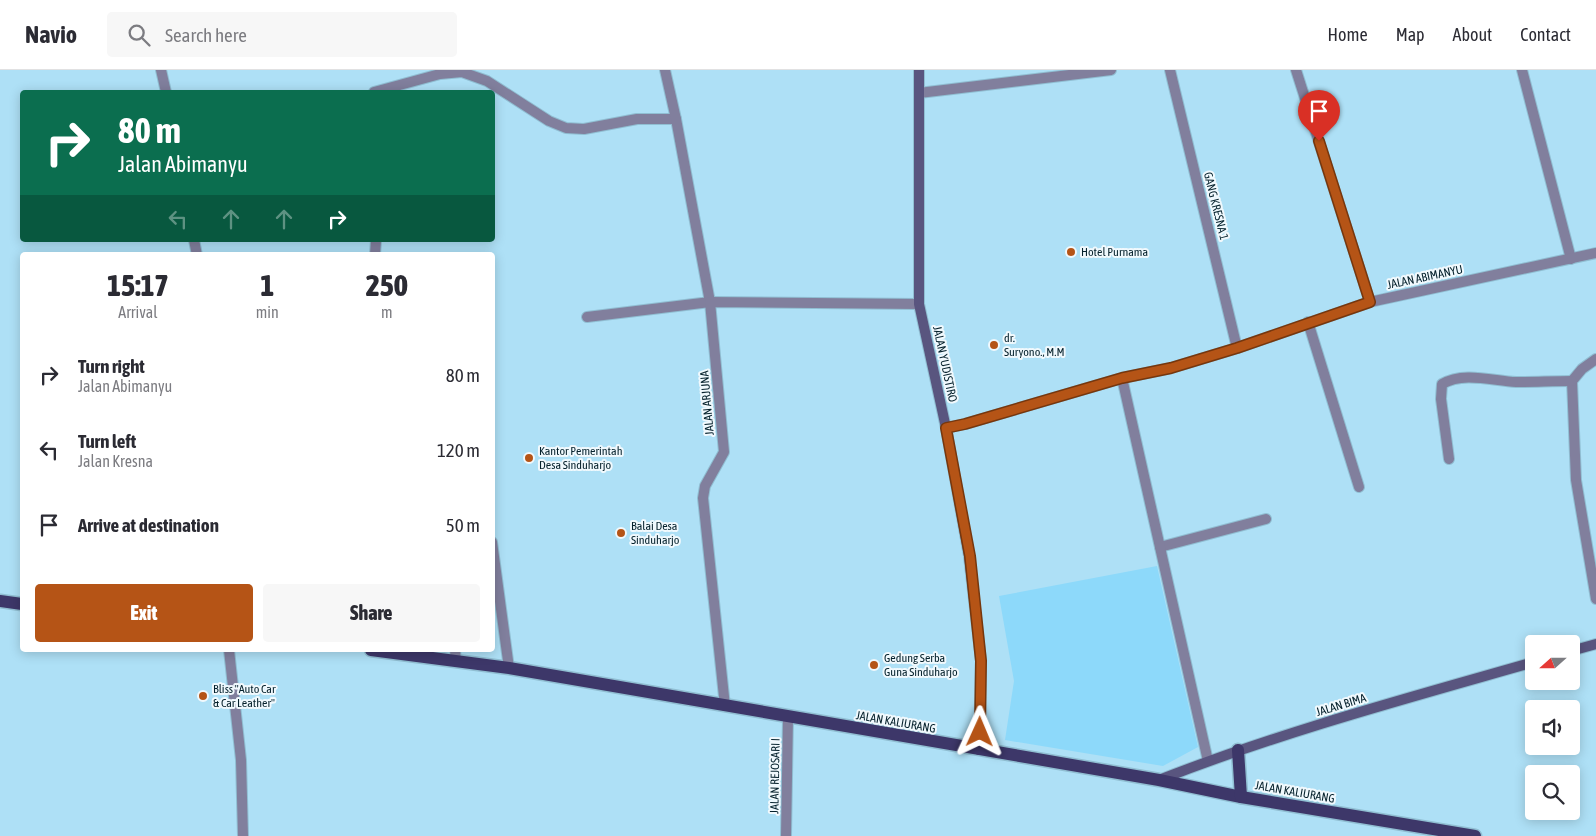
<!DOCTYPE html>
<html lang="en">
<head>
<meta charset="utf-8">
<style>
  :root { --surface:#fff; --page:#f7f7f7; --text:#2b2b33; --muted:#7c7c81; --line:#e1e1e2; --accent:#b55416 }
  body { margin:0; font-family:"Asap Condensed",sans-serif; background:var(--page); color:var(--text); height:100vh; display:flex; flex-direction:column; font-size:19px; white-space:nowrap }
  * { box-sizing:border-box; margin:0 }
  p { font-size:16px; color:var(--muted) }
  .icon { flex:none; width:28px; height:28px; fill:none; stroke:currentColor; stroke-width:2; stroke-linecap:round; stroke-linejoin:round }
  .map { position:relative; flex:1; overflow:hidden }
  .details { position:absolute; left:20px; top:182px; width:475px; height:400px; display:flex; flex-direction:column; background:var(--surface); border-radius:5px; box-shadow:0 2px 12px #0003 }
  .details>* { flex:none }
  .top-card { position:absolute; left:20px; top:20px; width:475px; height:152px; border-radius:5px; box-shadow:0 2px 12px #0003; background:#0b6e4f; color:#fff; overflow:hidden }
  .needle { width:32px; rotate:249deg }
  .fabs { position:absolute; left:1525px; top:565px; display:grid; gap:10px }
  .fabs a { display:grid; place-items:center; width:55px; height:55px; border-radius:5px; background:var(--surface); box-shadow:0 2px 12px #0003; font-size:25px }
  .pin { position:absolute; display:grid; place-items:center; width:42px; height:42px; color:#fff; margin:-51px -21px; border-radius:50% 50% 50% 0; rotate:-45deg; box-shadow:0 0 5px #0007 }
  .pin .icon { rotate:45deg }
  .me { position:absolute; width:55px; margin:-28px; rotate:1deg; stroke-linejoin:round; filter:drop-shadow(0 0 4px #0008) }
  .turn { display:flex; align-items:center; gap:18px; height:105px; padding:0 15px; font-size:22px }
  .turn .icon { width:65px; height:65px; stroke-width:2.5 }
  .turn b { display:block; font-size:35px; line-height:42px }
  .lanes { display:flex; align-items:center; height:48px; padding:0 15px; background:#0003; justify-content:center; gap:25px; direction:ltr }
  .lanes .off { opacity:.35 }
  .eta { display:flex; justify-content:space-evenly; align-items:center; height:85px; text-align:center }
  .eta b { font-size:30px; font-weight:800; line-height:35px }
  .primary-button { display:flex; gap:10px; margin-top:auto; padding:10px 15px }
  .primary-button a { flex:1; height:58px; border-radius:5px; background:var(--accent); color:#fff; font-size:20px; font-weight:800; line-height:58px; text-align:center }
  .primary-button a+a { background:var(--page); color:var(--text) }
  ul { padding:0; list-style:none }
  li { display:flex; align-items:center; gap:15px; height:75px; padding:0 15px }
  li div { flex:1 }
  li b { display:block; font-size:19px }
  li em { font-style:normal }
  header { display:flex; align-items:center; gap:30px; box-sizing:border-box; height:70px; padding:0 25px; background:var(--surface); border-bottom:1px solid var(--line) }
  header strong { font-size:24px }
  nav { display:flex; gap:28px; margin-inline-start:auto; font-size:18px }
  .search { width:350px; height:45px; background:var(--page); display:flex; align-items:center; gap:12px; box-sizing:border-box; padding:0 18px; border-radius:5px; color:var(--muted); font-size:19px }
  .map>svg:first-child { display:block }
  .built { fill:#8dd9fa }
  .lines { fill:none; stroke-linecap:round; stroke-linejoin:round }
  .lane-casing { stroke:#90bed2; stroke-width:12 }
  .street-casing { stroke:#90bed2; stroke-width:12 }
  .secondary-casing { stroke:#90bed2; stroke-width:12 }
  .primary-casing { stroke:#90bed2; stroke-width:15 }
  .lane { stroke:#817f9d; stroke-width:10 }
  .street { stroke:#817f9d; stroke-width:10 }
  .secondary { stroke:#59557f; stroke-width:10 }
  .primary { stroke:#3d3769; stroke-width:12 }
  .route-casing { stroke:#76370e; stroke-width:12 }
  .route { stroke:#b55416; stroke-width:9 }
  .poi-dot { fill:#b55416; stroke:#f1f9fd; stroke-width:2 }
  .labels { text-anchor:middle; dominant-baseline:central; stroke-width:4; stroke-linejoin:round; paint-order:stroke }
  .street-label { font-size:12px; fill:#05212c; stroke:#f1f9fd }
  .poi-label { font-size:12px; fill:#05212c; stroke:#f1f9fd; text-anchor:start }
</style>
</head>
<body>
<header>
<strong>Navio</strong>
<div class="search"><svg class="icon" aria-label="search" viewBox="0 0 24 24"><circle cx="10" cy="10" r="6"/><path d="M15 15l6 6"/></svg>Search here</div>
<nav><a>Home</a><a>Map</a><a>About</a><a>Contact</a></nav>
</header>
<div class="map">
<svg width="1596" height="766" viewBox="0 0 1596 766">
  <rect width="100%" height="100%" fill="#aee0f6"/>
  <polygon class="built" points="1157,496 1198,677 1163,696 1005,670 1014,611 999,526"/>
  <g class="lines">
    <defs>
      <g id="lane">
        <polyline points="375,185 376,170"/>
        <polyline points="1160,477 1266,449"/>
        <polyline points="455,580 456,591"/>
      </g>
      <g id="street">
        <polyline points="161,0 166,22"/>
        <polyline points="1170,0 1237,278"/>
        <polyline points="1296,0 1370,232"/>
        <polyline points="1522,0 1571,189"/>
        <polyline points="374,22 440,4 462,2 487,11 549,51 566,58 584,59 637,49 676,49"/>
        <polyline points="919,23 1111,0"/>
        <polyline points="194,170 197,185"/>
        <polyline points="587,247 710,232 676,49 665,0"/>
        <polyline points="1308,252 1359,417"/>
        <polyline points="1596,289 1582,299 1572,311 1576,410 1596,529"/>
        <polyline points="1122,308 1208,691"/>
        <polyline points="946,358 965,354 1122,308 1171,298 1237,278 1370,232 1596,183"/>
        <path d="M 1449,389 L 1441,329 L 1442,314 C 1464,301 1493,311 1516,312 C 1535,312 1553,311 1572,311"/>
        <polyline points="492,472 509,598"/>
        <polyline points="229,580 241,690 243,766"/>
        <polyline points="725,636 703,428 705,416 724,382 710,232 919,234"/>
        <polyline points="786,766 788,647"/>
      </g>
      <g id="secondary">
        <polyline points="919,0 919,234 946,358 969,486 981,591 979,680"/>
        <polyline points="1571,581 1596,574"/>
        <path d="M 1159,710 C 1281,662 1408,628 1534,592"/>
      </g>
      <g id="primary">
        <polyline points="0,531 22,534"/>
        <polyline points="371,580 509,598 1159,710 1241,727 1475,766"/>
        <polyline points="1238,680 1241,727"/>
      </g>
    </defs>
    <use href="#lane" class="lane-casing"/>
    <use href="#street" class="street-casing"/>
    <use href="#secondary" class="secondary-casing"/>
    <use href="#primary" class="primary-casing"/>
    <use href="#lane" class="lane"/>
    <use href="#street" class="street"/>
    <use href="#secondary" class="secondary"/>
    <use href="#primary" class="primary"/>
  </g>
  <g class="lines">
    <defs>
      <polyline id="route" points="980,662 981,591 970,486 946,358 965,354 1122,308 1171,298 1237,278 1370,232 1319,71"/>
    </defs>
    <use href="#route" class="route-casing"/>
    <use href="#route" class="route"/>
  </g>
  <g class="poi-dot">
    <circle cx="1071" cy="182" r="5"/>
    <circle cx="994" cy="275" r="5"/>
    <circle cx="529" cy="388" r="5"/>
    <circle cx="621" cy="463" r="5"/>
    <circle cx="874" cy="595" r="5"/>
    <circle cx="203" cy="626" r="5"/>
  </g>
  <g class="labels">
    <g class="street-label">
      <text transform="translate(1216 136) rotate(76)">GANG KRESNA 1</text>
      <text transform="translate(1425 207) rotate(-12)">JALAN ABIMANYU</text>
      <text transform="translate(945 294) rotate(78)">JALAN YUDISTIRO</text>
      <text transform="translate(707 333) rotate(-95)">JALAN ARJUNA</text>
      <text transform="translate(1341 635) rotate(-17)">JALAN BIMA</text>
      <text transform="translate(896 652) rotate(10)">JALAN KALIURANG</text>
      <text transform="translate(775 706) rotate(-89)">JALAN REJOSARI I</text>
      <text transform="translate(1295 722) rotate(10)">JALAN KALIURANG</text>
    </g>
    <g class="poi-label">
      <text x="1081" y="182">Hotel Purnama</text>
      <text x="1004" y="268">dr.<tspan x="1004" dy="14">Suryono., M.M</tspan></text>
      <text x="539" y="381">Kantor Pemerintah<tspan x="539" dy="14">Desa Sinduharjo</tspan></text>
      <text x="631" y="456">Balai Desa<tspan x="631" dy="14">Sinduharjo</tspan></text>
      <text x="884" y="588">Gedung Serba<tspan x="884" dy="14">Guna Sinduharjo</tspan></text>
      <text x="213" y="619">Bliss "Auto Car<tspan x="213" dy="14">&amp; Car Leather"</tspan></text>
    </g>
  </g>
</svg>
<div class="fabs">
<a><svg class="needle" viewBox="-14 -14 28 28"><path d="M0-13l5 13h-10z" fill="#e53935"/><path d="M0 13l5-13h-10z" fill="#7c7c81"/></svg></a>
<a><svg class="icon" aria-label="sound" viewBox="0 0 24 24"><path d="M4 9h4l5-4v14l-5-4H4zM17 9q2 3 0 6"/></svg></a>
<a><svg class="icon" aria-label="search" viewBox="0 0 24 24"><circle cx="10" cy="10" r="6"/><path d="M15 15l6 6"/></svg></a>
</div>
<div class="pin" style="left:1319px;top:71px;background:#d93025"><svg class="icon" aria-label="arrive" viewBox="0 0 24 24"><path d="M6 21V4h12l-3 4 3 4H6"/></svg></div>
<svg class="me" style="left:980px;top:662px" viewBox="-20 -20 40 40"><path d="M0-17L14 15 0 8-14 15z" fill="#b55416" stroke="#fff" stroke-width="4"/></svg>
<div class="top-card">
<div class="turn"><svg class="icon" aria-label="right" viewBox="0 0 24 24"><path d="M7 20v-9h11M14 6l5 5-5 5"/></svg><div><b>80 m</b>Jalan Abimanyu</div></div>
<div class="lanes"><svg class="icon off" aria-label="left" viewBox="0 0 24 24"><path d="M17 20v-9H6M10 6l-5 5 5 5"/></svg><svg class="icon off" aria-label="ahead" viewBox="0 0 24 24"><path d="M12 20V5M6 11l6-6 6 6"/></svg><svg class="icon off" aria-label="ahead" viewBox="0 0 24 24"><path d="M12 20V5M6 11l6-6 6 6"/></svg><svg class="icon" aria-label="right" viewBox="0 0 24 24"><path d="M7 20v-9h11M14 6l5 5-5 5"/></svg></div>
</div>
<section class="details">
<div class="eta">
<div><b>15:17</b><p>Arrival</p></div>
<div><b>1</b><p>min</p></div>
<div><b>250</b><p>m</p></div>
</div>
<ul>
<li><svg class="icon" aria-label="right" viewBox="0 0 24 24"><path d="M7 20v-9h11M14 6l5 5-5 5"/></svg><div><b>Turn right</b><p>Jalan Abimanyu</p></div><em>80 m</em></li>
<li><svg class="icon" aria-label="left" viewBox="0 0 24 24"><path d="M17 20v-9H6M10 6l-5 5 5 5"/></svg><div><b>Turn left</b><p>Jalan Kresna</p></div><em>120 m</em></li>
<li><svg class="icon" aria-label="arrive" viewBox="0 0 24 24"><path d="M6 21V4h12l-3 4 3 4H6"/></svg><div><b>Arrive at destination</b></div><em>50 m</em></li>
</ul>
<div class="primary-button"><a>Exit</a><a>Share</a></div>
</section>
</div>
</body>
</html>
